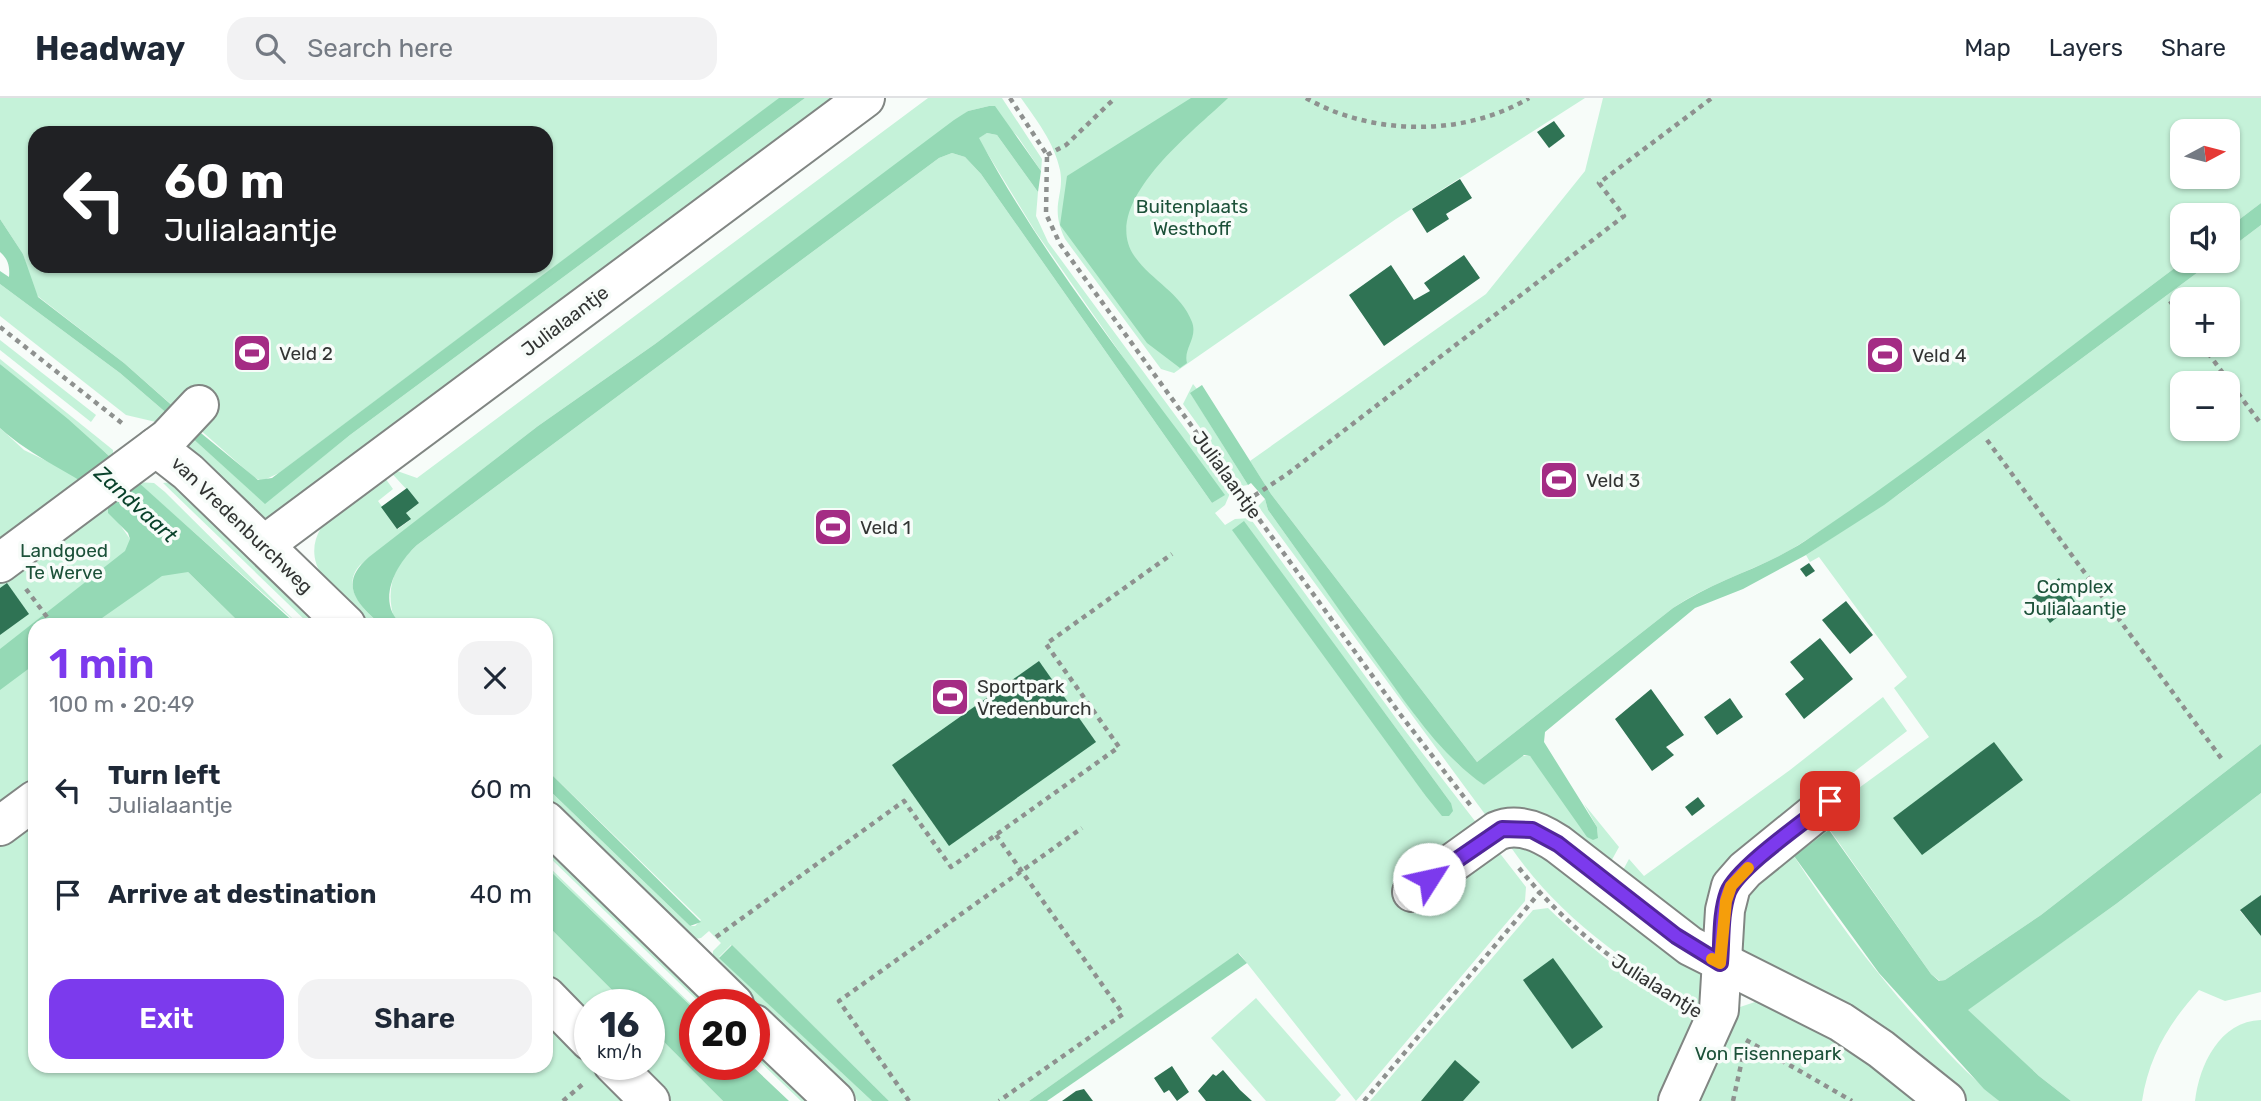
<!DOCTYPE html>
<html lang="en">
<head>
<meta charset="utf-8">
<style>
  :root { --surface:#fff; --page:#f2f2f3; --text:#1f2937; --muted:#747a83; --line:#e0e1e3; --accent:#7c3aed }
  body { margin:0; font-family:Rubik,sans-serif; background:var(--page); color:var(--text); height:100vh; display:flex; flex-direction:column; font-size:26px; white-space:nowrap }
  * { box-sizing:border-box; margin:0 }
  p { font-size:23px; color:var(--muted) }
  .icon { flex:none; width:38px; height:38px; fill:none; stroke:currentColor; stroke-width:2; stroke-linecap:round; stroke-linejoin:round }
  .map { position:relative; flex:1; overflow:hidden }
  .details { position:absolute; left:28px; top:520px; width:525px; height:455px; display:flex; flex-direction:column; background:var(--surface); border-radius:21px; box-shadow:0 2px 5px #0004 }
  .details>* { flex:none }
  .hud { position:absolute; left:28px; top:28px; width:525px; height:147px; border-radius:21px; box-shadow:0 2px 5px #0004; background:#202124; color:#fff; overflow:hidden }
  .needle { width:46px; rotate:83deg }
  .tools { position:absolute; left:2170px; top:21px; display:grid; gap:14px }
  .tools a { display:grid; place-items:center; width:70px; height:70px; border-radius:14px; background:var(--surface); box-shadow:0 2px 5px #0004; font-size:35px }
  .speed { position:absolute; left:574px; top:891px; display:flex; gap:14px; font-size:35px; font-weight:700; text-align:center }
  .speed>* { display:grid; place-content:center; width:91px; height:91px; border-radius:50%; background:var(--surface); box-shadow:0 2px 5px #0004; line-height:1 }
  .speed small { font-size:18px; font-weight:400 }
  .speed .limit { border:10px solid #d22; background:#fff; color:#111 }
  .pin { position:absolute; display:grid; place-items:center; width:60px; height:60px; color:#fff; margin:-30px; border-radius:14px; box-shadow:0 4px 10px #0006 }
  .me { position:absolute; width:77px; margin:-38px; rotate:55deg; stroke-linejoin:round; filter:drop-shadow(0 0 5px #0008) }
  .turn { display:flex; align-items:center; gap:24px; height:147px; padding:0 21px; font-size:32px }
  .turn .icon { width:91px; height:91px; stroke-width:2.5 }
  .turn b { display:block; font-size:49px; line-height:60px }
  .round { display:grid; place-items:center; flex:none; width:74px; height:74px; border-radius:21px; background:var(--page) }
  .headline { display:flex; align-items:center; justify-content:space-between; height:119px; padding:0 21px }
  h1 { font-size:42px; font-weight:600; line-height:52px; color:var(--accent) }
  .cta { display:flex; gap:14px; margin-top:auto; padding:14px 21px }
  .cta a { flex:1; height:80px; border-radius:21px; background:var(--accent); color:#fff; font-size:28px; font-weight:600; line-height:80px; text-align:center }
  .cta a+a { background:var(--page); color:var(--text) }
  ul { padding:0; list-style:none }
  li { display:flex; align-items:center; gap:21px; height:105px; padding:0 21px }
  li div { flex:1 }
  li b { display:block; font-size:26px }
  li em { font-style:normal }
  header { display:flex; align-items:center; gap:42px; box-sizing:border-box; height:98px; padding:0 35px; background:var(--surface); border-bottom:2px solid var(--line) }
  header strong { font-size:33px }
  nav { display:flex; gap:38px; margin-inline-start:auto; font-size:24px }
  .search { width:490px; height:63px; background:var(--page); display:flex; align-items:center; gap:18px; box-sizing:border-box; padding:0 24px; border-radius:21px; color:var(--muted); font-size:26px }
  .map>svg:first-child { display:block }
  .green { fill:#c5f2d9; fill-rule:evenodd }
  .water { fill:#95d9b5 }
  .building { fill:#2f7354 }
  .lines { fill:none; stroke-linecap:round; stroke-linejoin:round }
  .minor-casing { stroke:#818683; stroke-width:42 }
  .path { stroke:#8e918f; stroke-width:4.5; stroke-dasharray:5 5; stroke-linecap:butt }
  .minor { stroke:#fff; stroke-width:38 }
  .route-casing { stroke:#51269a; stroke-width:18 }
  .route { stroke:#7c3aed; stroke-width:12 }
  .slow { stroke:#f59e0b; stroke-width:12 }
  .labels { text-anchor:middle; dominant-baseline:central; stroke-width:7; stroke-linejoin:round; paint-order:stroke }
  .park-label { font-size:19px; fill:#1c5139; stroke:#f7fcf9 }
  .street-label { font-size:19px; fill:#323433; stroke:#f7fcf9 }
  .poi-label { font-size:19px; fill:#323433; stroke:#f7fcf9; text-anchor:start }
  .water-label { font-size:21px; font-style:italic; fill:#08412a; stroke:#f7fcf9 }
</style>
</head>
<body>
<header>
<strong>Headway</strong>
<div class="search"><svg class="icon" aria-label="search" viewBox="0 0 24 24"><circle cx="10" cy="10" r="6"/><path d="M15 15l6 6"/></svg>Search here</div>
<nav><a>Map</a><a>Layers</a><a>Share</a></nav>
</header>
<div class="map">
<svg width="2261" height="1003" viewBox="0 0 2261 1003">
  <rect width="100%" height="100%" fill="#f7fcf9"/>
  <g class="green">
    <path d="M 0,0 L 780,0 L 279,375 L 262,383 L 255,380 L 124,265 L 35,196 L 23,156 L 0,121 ZM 35,35 L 546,35 L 546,168 L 35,168 Z"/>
    <polygon points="805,0 847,0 285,413 262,421 186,351 190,338 265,405 350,337"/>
    <path d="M 928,0 L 1002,0 L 1042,61 L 1041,73 L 1018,39 L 989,8 L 968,13 L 655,246 L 538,328 L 360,467 C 340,489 364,513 382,527 L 367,527 C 352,512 334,497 323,479 C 292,433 351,399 380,373 L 393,391 L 378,403 L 398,431 L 410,422 L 406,415 L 419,405 L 386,369 L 417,380 Z"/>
    <path d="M 1021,0 L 1585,0 L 1396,121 L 1174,275 L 1161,271 L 1065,141 C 1049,107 1065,98 1060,72 C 1054,44 1037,23 1021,0 Z"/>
    <path d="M 1603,0 L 2261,0 L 2261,105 L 2228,130 L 2228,117 L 2182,117 L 2184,163 C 2057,258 1935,361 1800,446 C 1761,471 1712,483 1673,510 L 1477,664 L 1271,396 L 1250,363 L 1486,196 L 1585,73 ZM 2182,33 L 2228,33 L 2228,79 L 2182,79 Z"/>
    <path d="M 987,35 L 997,37 L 1038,94 L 1036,118 L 1048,144 L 1231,393 L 1225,407 L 1215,415 L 1225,427 L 1235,421 L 1250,420 L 1403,630 L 1526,789 L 1525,803 L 1356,1003 L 1239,855 L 1029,1003 L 889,1003 L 731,847 L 719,859 L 872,1003 L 858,1003 L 712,864 L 713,853 L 721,845 L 709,833 L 701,840 L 690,842 L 546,702 L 546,689 L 690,828 L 695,828 L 701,822 L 546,671 L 546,527 L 402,527 L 394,520 C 385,490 394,467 417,447 L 939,60 L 952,55 L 965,59 L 981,76 L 1212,405 L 1224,397 L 1162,315 L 1035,133 L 978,40 ZM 1365,588 L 1451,705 L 1425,697 Z"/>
    <path d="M 2261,127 L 2261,646 L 2041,817 L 1945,882 L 1940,883 L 1931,876 L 1830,732 L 1794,758 C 1845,838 1926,941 1999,1003 L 1966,1003 L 1897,946 L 1745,861 L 1734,834 L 1744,792 L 1834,708 L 1929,639 L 1894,590 L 1907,579 L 1819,459 L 1810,464 L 1806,457 L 1899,396 L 2213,163 L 2228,163 L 2228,152 ZM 2182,201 L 2228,201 L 2228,247 L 2182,247 ZM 2182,285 L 2228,285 L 2228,331 L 2182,331 Z"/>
    <polygon points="0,186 120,275 170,318 156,324 126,317 0,218"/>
    <polygon points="0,242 96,317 91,324 0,252"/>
    <polygon points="0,261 113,352 113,361 0,266"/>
    <polygon points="1193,286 1197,291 1191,296 1248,387 1242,388 1183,306"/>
    <polygon points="0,330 24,352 90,384 130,441 188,474 242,527 35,527 35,968 546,968 546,826 626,906 590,906 590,966 649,966 649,929 723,1003 0,1003"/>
    <polygon points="137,384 154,385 165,394 299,527"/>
    <polygon points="172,384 321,527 310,527 163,385"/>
    <polygon points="1265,401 1268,412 1418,621 1458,666 1484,687 1521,658 1530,658 1598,740 1597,729 1584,706 1619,749 1609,767 1487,719 1258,408"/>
    <polygon points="1883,599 1907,633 1731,769 1705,837 1622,774 1629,761 1644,778 1790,672"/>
    <path d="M 2261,695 L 2261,797 L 2240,813 L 2261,838 L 2261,894 L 2225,903 L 2199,892 C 2169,925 2149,958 2142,1003 L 2071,1003 L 2039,978 L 1967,912 L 2116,806 Z"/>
    <polygon points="546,745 712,906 701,906 546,756"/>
    <path d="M 1510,748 L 1534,748 L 1703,876 L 1704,911 C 1631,870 1558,819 1510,748 Z"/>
    <polygon points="546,766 695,910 695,912 546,769"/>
    <path d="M 1548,810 C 1595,855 1642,891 1700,922 L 1664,1003 L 1370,1003 L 1533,812 Z"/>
    <polygon points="1256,900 1341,997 1335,1003 1266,1003 1211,940"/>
    <polygon points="1761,902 1825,928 1923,1003 1693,1003 1737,910"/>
    <path d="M 2261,922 L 2261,1003 L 2195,1003 C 2199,967 2220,923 2261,922 Z"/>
    <polygon points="754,947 812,1003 801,1003 754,958"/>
  </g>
  <g class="water">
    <polygon points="779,0 805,0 350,337 265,406 190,338 196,331 258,382 272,380"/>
    <path d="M 1191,0 L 1228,0 C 1194,33 1097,106 1135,159 C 1152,183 1181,195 1192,224 C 1198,240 1183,251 1187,265 L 1180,270 L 1147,245 L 1060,127 L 1067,78 Z"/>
    <path d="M 989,8 L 995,8 L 1041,73 L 1038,94 L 997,37 L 987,35 L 979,40 C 1047,167 1141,280 1225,397 L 1212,405 L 981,76 L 965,59 L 952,55 L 939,60 L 417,447 C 396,466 375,504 402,527 L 382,527 C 356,506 338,485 369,459 L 538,328 L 655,246 L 954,22 L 968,13 Z"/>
    <polygon points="2261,105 2261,127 2228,152 2228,130"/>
    <path d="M 0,121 L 23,156 L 38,199 L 124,265 L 176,311 L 170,318 L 120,275 L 0,186 L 0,173 L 9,179 C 10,168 8,161 0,154 Z"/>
    <path d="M 2184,163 L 2213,163 L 1884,407 L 1806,457 L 1743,491 L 1695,510 L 1545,634 L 1544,644 L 1597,729 L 1598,740 L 1593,742 L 1587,739 L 1530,658 L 1524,657 L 1484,687 C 1438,655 1407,606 1375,562 C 1339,512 1304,462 1268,412 L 1265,401 L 1251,385 L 1248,387 L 1190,295 L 1202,287 L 1271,396 L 1477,664 L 1673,510 C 1714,482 1764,470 1805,443 C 1936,356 2058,257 2184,163 Z"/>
    <path d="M 0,266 L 68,321 L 297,527 L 242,527 L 188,474 L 162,478 L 92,527 L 35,527 L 35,566 L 0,592 L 0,551 L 125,453 L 130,441 L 128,435 L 108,415 L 108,401 C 73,375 33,360 0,330 Z"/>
    <polygon points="1244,423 1451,705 1453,713 1449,718 1442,718 1425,697 1232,432"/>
    <polygon points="2261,646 2261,695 2116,806 1968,912 2039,978 2071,1003 1999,1003 1984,991 1879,875 1794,758 1829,732 1931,876 1939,883 1945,882 2041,817"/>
    <polygon points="546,671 701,824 690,828 546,689"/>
    <polygon points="546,769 695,912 695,966 750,966 789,1003 723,1003 649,929 649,906 626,906 546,826"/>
    <polygon points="732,847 889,1003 872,1003 719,860"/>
    <polygon points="1238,855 1247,865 1047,1003 1029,1003"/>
  </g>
  <g class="building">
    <polygon points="1554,23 1565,38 1549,50 1537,34"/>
    <polygon points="1460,81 1472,100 1446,116 1449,121 1427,135 1412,111"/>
    <polygon points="1464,157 1480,180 1384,248 1349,197 1391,167 1414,202 1430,193 1424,185"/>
    <polygon points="407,390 419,405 406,415 411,421 397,431 381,409"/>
    <polygon points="1809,465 1815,473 1806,479 1800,471"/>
    <polygon points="2059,480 2076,505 2050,525 2032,500"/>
    <polygon points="7,485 29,516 0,537 0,490"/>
    <polygon points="1846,503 1873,537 1850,556 1822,522"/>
    <polygon points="1820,540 1853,581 1804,621 1785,596 1804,581 1790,564"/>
    <polygon points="1039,563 1096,644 949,748 892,667"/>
    <polygon points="1651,591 1684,637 1666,649 1674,657 1652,673 1615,621"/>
    <polygon points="1730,600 1743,619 1717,637 1704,619"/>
    <polygon points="1994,644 2023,682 1922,757 1893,720"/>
    <polygon points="1698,699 1705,708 1692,718 1685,709"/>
    <polygon points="2261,797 2261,838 2240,812"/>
    <polygon points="1553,860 1603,929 1572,951 1523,882"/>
    <polygon points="1455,962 1480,984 1463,1003 1421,1003"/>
    <polygon points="1172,968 1189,994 1177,1003 1169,992 1164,995 1154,980"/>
    <polygon points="1223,972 1240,992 1252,1003 1206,1003 1198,993 1213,976 1216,978"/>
    <polygon points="1084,991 1093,1003 1062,1003 1076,993"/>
  </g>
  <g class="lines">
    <defs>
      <g id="minor">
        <polyline points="156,349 188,374 346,527"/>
        <polyline points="264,447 865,0"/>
        <polyline points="0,465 168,340 199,307"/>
        <polyline points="546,723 734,906"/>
        <polyline points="0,728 35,702"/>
        <path d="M 1412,794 L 1497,733 C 1517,724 1540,734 1558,746 L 1690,848 L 1841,924 L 1881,951 L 1946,1003"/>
        <polyline points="546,898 590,943"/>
        <polyline points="754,926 835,1003"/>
        <polyline points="613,966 650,1003"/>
        <polyline points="1678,1003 1719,912 1725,812 1731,788 1745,772 1830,703"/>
      </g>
    </defs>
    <use href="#minor" class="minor-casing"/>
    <g class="path">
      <polyline points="1010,0 1047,57 1046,116 1060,146 1400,616 1471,708"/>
      <path d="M 1306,0 C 1372,38 1464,39 1529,0"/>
      <polyline points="1047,57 1066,47 1115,0"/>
      <polyline points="2170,203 2182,220"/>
      <polyline points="0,229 123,326"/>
      <polyline points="2202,247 2261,326"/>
      <polyline points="1987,342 2224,664"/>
      <polyline points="1246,403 1286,377 1624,118 1599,85 1712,0"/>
      <polyline points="26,491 53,527"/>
      <polyline points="996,737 1123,916 999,1003"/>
      <path d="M 1519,770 C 1564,826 1619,869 1681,905"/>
      <polyline points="716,839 904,703 951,769 1119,649 1046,546 1172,456"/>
      <polyline points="1746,942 1852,1003"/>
      <polyline points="563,1003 583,986"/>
      <polyline points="909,1003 839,903 1082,730"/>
      <polyline points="1364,1003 1540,794"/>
      <polyline points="1733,1003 1744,953"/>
    </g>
    <use href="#minor" class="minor"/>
  </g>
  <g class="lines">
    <defs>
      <path id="route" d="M 1429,781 L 1502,731 L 1532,732 L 1558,746 L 1676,838 L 1720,865 C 1722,843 1720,816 1728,794 C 1738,769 1807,722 1830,703"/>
    </defs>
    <use href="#route" class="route-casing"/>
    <use href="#route" class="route"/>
    <polyline class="slow" points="1712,861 1720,865 1726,803 1731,788 1748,770"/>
  </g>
  <defs>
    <symbol id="stadium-square" viewBox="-11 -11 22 22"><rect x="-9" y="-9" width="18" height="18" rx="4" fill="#a42c84" stroke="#f7fcf9"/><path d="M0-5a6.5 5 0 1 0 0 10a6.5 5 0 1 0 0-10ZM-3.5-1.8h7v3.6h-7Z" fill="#fff"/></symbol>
  </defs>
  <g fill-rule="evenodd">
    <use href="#stadium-square" x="230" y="233" width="44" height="44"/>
    <use href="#stadium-square" x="1863" y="235" width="44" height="44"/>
    <use href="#stadium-square" x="1537" y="360" width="44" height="44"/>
    <use href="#stadium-square" x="811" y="407" width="44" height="44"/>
    <use href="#stadium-square" x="928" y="577" width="44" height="44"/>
  </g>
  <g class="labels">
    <g class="park-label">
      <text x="1192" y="108">Buitenplaats<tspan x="1192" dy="22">Westhoff</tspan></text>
      <text x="64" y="452">Landgoed<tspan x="64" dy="22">Te Werve</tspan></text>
      <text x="2075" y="488">Complex<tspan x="2075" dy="22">Julialaantje</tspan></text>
      <text x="1768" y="955">Von Fisennepark</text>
    </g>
    <g class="street-label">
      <text transform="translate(565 223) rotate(-37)">Julialaantje</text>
      <text transform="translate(1227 377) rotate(54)">Julialaantje</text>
      <text transform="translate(242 427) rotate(44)">van Vredenburchweg</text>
      <text transform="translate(1657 888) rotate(32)">Julialaantje</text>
    </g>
    <g class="poi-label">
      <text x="279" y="255">Veld 2</text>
      <text x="1912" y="257">Veld 4</text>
      <text x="1586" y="382">Veld 3</text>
      <text x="860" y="429">Veld 1</text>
      <text x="977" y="588">Sportpark<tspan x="977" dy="22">Vredenburch</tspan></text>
    </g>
    <g class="water-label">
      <text transform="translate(136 406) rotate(42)">Zandvaart</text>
    </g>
  </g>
</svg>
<div class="tools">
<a><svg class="needle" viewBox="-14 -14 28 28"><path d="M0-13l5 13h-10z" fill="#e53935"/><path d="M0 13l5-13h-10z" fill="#747a83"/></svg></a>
<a><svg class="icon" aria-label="sound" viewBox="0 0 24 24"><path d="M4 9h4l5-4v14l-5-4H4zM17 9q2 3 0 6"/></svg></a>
<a>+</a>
<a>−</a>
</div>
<div class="speed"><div>16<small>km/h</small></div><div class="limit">20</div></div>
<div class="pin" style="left:1830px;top:703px;background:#d93025"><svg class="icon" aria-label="arrive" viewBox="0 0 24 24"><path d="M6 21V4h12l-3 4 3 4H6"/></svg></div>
<svg class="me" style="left:1429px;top:781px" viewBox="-20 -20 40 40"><circle r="19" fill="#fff"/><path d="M0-13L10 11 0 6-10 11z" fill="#7c3aed"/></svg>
<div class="hud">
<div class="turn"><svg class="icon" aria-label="left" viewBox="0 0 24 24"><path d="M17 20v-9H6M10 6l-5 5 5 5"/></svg><div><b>60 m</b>Julialaantje</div></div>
</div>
<section class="details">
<div class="headline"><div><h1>1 min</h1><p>100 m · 20:49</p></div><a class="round"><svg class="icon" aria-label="close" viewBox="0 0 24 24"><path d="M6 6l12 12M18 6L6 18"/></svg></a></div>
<ul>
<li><svg class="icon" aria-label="left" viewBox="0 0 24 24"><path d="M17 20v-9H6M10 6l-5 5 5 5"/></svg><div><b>Turn left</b><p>Julialaantje</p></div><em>60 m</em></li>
<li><svg class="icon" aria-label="arrive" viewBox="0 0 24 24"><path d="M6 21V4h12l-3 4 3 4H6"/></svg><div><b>Arrive at destination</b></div><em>40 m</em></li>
</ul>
<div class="cta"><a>Exit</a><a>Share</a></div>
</section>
</div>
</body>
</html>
